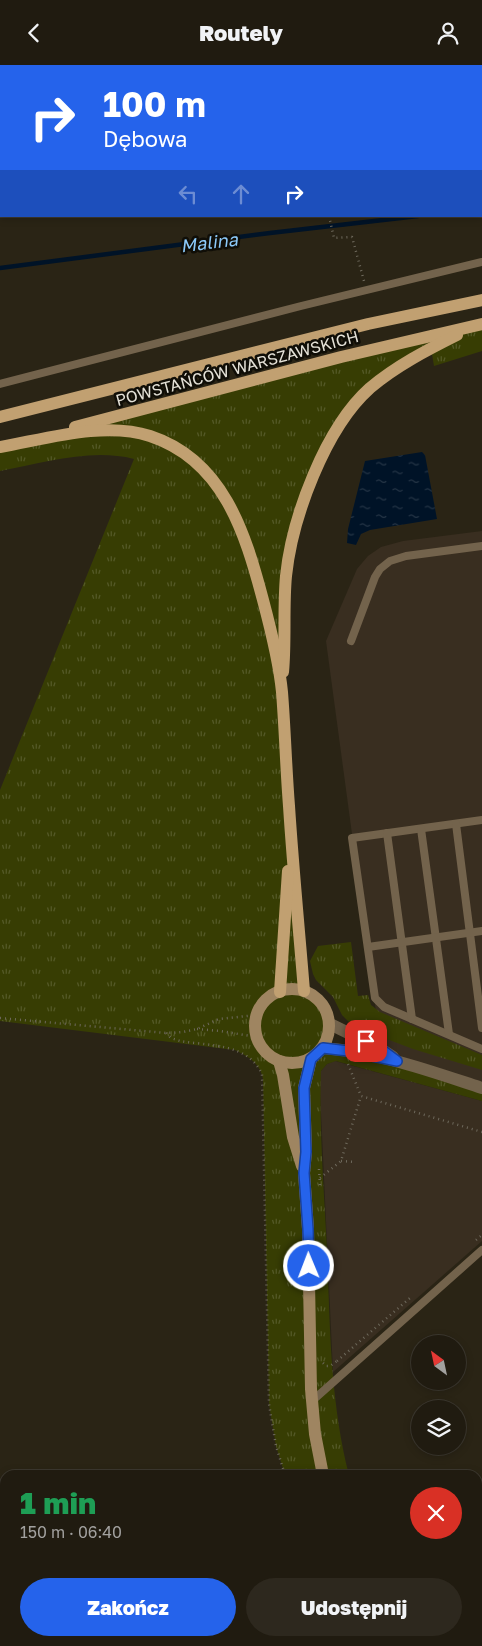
<!DOCTYPE html>
<html lang="pl">
<head>
<meta charset="utf-8">
<style>
  :root { --surface:#201b10; --page:#2d281e; --text:#f1f3f6; --muted:#a2a19f; --line:#3d3930; --accent:#2563eb }
  body { margin:0; font-family:"Golos Text",sans-serif; background:var(--page); color:var(--text); height:100vh; display:flex; flex-direction:column; font-size:19px; white-space:nowrap }
  * { box-sizing:border-box; margin:0 }
  p { font-size:16px; color:var(--muted) }
  .icon { flex:none; width:28px; height:28px; fill:none; stroke:currentColor; stroke-width:2; stroke-linecap:round; stroke-linejoin:round }
  .map { position:relative; flex:1; overflow:hidden }
  .side { position:absolute; left:0px; top:1405px; width:482px; height:176px; display:flex; flex-direction:column; background:var(--surface); border-radius:15px 15px 0 0; box-shadow:0 2px 8px #0003,0 0 0 1px var(--line) }
  .side>* { flex:none }
  .hud { position:absolute; left:0px; top:0px; width:482px; height:152px; box-shadow:0 2px 8px #0003,0 0 0 1px var(--line); background:#2563eb; color:#fff; overflow:hidden }
  .needle { width:32px; rotate:327deg }
  .fabs { position:absolute; left:411px; top:1270px; display:grid; gap:10px }
  .fabs a { display:grid; place-items:center; width:55px; height:55px; border-radius:50%; background:var(--surface); box-shadow:0 2px 8px #0003,0 0 0 1px var(--line); font-size:25px }
  .pin { position:absolute; display:grid; place-items:center; width:42px; height:42px; color:#fff; margin:-21px; border-radius:10px; box-shadow:0 2px 8px #0006 }
  .me { position:absolute; width:55px; margin:-28px; rotate:359deg; stroke-linejoin:round; filter:drop-shadow(0 0 4px #0008) }
  .turn { display:flex; align-items:center; gap:18px; height:105px; padding:0 20px; font-size:22px }
  .turn .icon { width:65px; height:65px; stroke-width:2.5 }
  .turn b { display:block; font-size:35px; line-height:42px }
  .lanes { display:flex; align-items:center; height:48px; padding:0 20px; background:#0003; justify-content:center; gap:25px; direction:ltr }
  .lanes .off { opacity:.35 }
  .round { display:grid; place-items:center; flex:none; width:52px; height:52px; border-radius:26px; background:var(--page) }
  .headline { display:flex; align-items:center; justify-content:space-between; height:85px; padding:0 20px }
  h1 { font-size:30px; font-weight:800; line-height:38px; color:#1e9e55 }
  .button { display:flex; gap:10px; margin-top:auto; padding:10px 20px }
  .button a { flex:1; height:58px; border-radius:30px; background:var(--accent); color:#fff; font-size:20px; font-weight:800; line-height:58px; text-align:center }
  .button a+a { background:var(--page); color:var(--text) }
  header { display:flex; justify-content:space-between; align-items:center; height:65px; padding:0 20px; background:var(--surface); font-size:22px; font-weight:800 }
  .map>svg:first-child { display:block }
  .commercial { fill:#392e20 }
  .grass { fill:url(#grass-tufts) }
  .forest { fill:url(#forest-firs) }
  .water { fill:url(#water-ripples) }
  .lines { fill:none; stroke-linecap:round; stroke-linejoin:round }
  .stream { stroke:#001327; stroke-width:4.5 }
  .path { stroke:#6e695c; stroke-width:2.5; stroke-dasharray:1 4; stroke-linecap:butt }
  .lane { stroke:#73634c; stroke-width:8 }
  .street { stroke:#73634c; stroke-width:12 }
  .secondary { stroke:#9f8561; stroke-width:12 }
  .primary { stroke:#c1a071; stroke-width:12 }
  .route-casing { stroke:#184099; stroke-width:12 }
  .route { stroke:#2563eb; stroke-width:9 }
  .labels { text-anchor:middle; dominant-baseline:central; stroke-width:5; stroke-linejoin:round; paint-order:stroke }
  .street-label { font-size:16px; fill:#e4e1d7; stroke:#100e07 }
  .water-label { font-size:18px; font-style:italic; fill:#8ccafa; stroke:#100e07 }
</style>
</head>
<body>
<header><svg class="icon" aria-label="back" viewBox="0 0 24 24"><path d="M15 5l-7 7 7 7"/></svg>Routely<svg class="icon" aria-label="person" viewBox="0 0 24 24"><circle cx="12" cy="8" r="4"/><path d="M4 21q1-7 8-7t8 7"/></svg></header>
<div class="map">
<svg width="482" height="1581" viewBox="0 0 482 1581">
  <defs>
    <pattern id="grass-tufts" width="24" height="20" patternUnits="userSpaceOnUse" patternTransform="scale(1.25)"><rect width="24" height="20" fill="#373d03"/><path d="M3 7l-1-3M5 7V3M7 7l1-3M15 17l-1-3M17 17v-4M19 17l1-3" fill="none" stroke="#545927"/></pattern>
    <pattern id="forest-firs" width="22" height="20" patternUnits="userSpaceOnUse" patternTransform="scale(1.25)"><rect width="22" height="20" fill="#373d03"/><path d="M5 1l3.5 6h-7zM16 11l3.5 6h-7z" fill="#545927"/></pattern>
    <pattern id="water-ripples" width="26" height="14" patternUnits="userSpaceOnUse" patternTransform="scale(1.25)"><rect width="26" height="14" fill="#001327"/><path d="M2 4q2-2 4 0t4 0M15 11q2-2 4 0t4 0" fill="none" stroke="#253546"/></pattern>
  </defs>
  <rect width="100%" height="100%" fill="#2a2415"/>
  <g class="commercial">
    <polygon points="482,466 482,1023 381,984 326,576 357,504 368,491 381,482 403,476"/>
    <polygon points="335,996 482,1036 482,1176 333,1307 320,1026 321,1006 327,999"/>
  </g>
  <g class="grass">
    <path d="M 482,259 L 482,286 L 434,301 L 431,283 L 393,305 L 337,365 L 294,469 L 284,593 L 304,926 C 329,939 335,957 323,983 L 482,1023 L 482,1036 L 336,996 L 327,999 L 321,1006 C 319,1065 324,1125 327,1184 C 330,1260 330,1336 349,1410 L 285,1410 L 276,1381 L 269,1339 L 263,1014 C 260,998 249,992 235,985 L 0,956 L 0,725 L 134,394 C 91,383 43,398 0,406 L 0,381 Z"/>
    <polygon points="351,877 358,931 368,930 371,940 380,947 482,990 482,1005 413,984 376,970 349,957 342,950 333,932 316,915 313,909 310,896 318,881"/>
  </g>
  <g class="forest">
    <polygon points="0,0 154,0 154,1 1,1 1,25 0,25"/>
    <polygon points="242,0 471,0 473,1 240,1"/>
  </g>
  <polygon class="water" points="422,387 425,390 437,454 370,465 361,469 356,480 347,478 348,464 365,396"/>
  <g class="lines">
    <g class="stream">
      <polyline points="481,143 482,143"/>
      <polyline points="0,203 270,168 418,151"/>
    </g>
    <g class="path">
      <polyline points="453,0 456,1"/>
      <polyline points="266,1 267,0"/>
      <polyline points="481,16 482,17"/>
      <polyline points="329,151 334,173 352,172 364,216"/>
      <polyline points="0,953 166,968 183,967 197,964 219,954 257,950"/>
      <polyline points="197,964 220,966 257,972"/>
      <path d="M 166,968 L 171,973 L 180,976 C 209,981 248,978 262,1009 L 269,1339 L 276,1381 L 285,1410"/>
      <polyline points="348,999 361,1031 482,1067"/>
      <polyline points="341,1096 355,1097"/>
      <polyline points="319,1104 320,1121"/>
      <polyline points="320,1113 341,1096 361,1031"/>
      <polyline points="476,1175 482,1170"/>
      <polyline points="337,1296 410,1233"/>
      <polyline points="323,1298 326,1301 330,1301 337,1296 339,1298"/>
      <polyline points="361,1576 364,1581"/>
    </g>
    <g class="lane">
      <polyline points="0,319 301,241 482,197"/>
      <polyline points="351,576 375,512 380,504 390,496 406,491 482,481"/>
      <polyline points="482,755 352,773 375,933 384,942 482,984"/>
      <polyline points="456,759 482,963"/>
      <polyline points="421,764 449,969"/>
      <polyline points="387,768 412,954"/>
      <polyline points="368,882 482,866"/>
      <polyline points="312,1336 482,1185"/>
    </g>
    <g class="street">
      <polyline points="330,959 381,984 393,992"/>
      <path d="M 323,983 C 378,987 430,1006 482,1023"/>
      <polyline points="478,1448 482,1444"/>
      <polyline points="327,1581 333,1576"/>
    </g>
    <g class="secondary">
      <circle cx="292" cy="961" r="37"/>
      <polyline points="311,994 304,1023 306,1087 304,1108 308,1164 311,1324 315,1369 323,1410"/>
      <polyline points="279,996 283,1010 293,1072 302,1101"/>
      <polyline points="411,1576 415,1581"/>
    </g>
    <g class="primary">
      <polyline points="0,352 368,259 482,235"/>
      <polyline points="75,362 341,292 482,259"/>
      <path d="M 0,382 C 46,374 104,356 150,371 C 223,395 245,467 263,535 C 271,565 279,596 282,627 C 285,665 286,703 289,741 C 293,803 299,864 304,926"/>
      <path d="M 283,607 C 286,575 283,543 286,511 C 292,453 325,363 370,323 C 396,301 427,285 457,270"/>
      <polyline points="280,927 288,806"/>
    </g>
  </g>
  <g class="lines">
    <defs>
      <polyline id="route" points="309,1201 308,1164 304,1108 306,1087 304,1023 311,994 323,983 348,986 397,996 381,984 366,976"/>
    </defs>
    <use href="#route" class="route-casing"/>
    <use href="#route" class="route"/>
  </g>
  <g class="labels">
    <g class="street-label">
      <text transform="translate(237 303) rotate(-15)">POWSTAŃCÓW WARSZAWSKICH</text>
    </g>
    <g class="water-label">
      <text transform="translate(209 177) rotate(-7)">Malina</text>
    </g>
  </g>
</svg>
<div class="fabs">
<a><svg class="needle" viewBox="-14 -14 28 28"><path d="M0-13l5 13h-10z" fill="#e53935"/><path d="M0 13l5-13h-10z" fill="#a2a19f"/></svg></a>
<a><svg class="icon" aria-label="layers" viewBox="0 0 24 24"><path d="M12 4l9 5-9 5-9-5zM3 14l9 5 9-5"/></svg></a>
</div>
<div class="pin" style="left:366px;top:976px;background:#d93025"><svg class="icon" aria-label="arrive" viewBox="0 0 24 24"><path d="M6 21V4h12l-3 4 3 4H6"/></svg></div>
<svg class="me" style="left:309px;top:1201px" viewBox="-20 -20 40 40"><circle r="17" fill="#2563eb" stroke="#fff" stroke-width="3"/><path d="M0-11L8 9 0 5-8 9z" fill="#fff"/></svg>
<div class="hud">
<div class="turn"><svg class="icon" aria-label="right" viewBox="0 0 24 24"><path d="M7 20v-9h11M14 6l5 5-5 5"/></svg><div><b>100 m</b>Dębowa</div></div>
<div class="lanes"><svg class="icon off" aria-label="left" viewBox="0 0 24 24"><path d="M17 20v-9H6M10 6l-5 5 5 5"/></svg><svg class="icon off" aria-label="ahead" viewBox="0 0 24 24"><path d="M12 20V5M6 11l6-6 6 6"/></svg><svg class="icon" aria-label="right" viewBox="0 0 24 24"><path d="M7 20v-9h11M14 6l5 5-5 5"/></svg></div>
</div>
<section class="side">
<div class="headline"><div><h1>1 min</h1><p>150 m · 06:40</p></div><a class="round" style="background:#d93025;color:#fff"><svg class="icon" aria-label="close" viewBox="0 0 24 24"><path d="M6 6l12 12M18 6L6 18"/></svg></a></div>
<div class="button"><a>Zakończ</a><a>Udostępnij</a></div>
</section>
</div>
</body>
</html>
